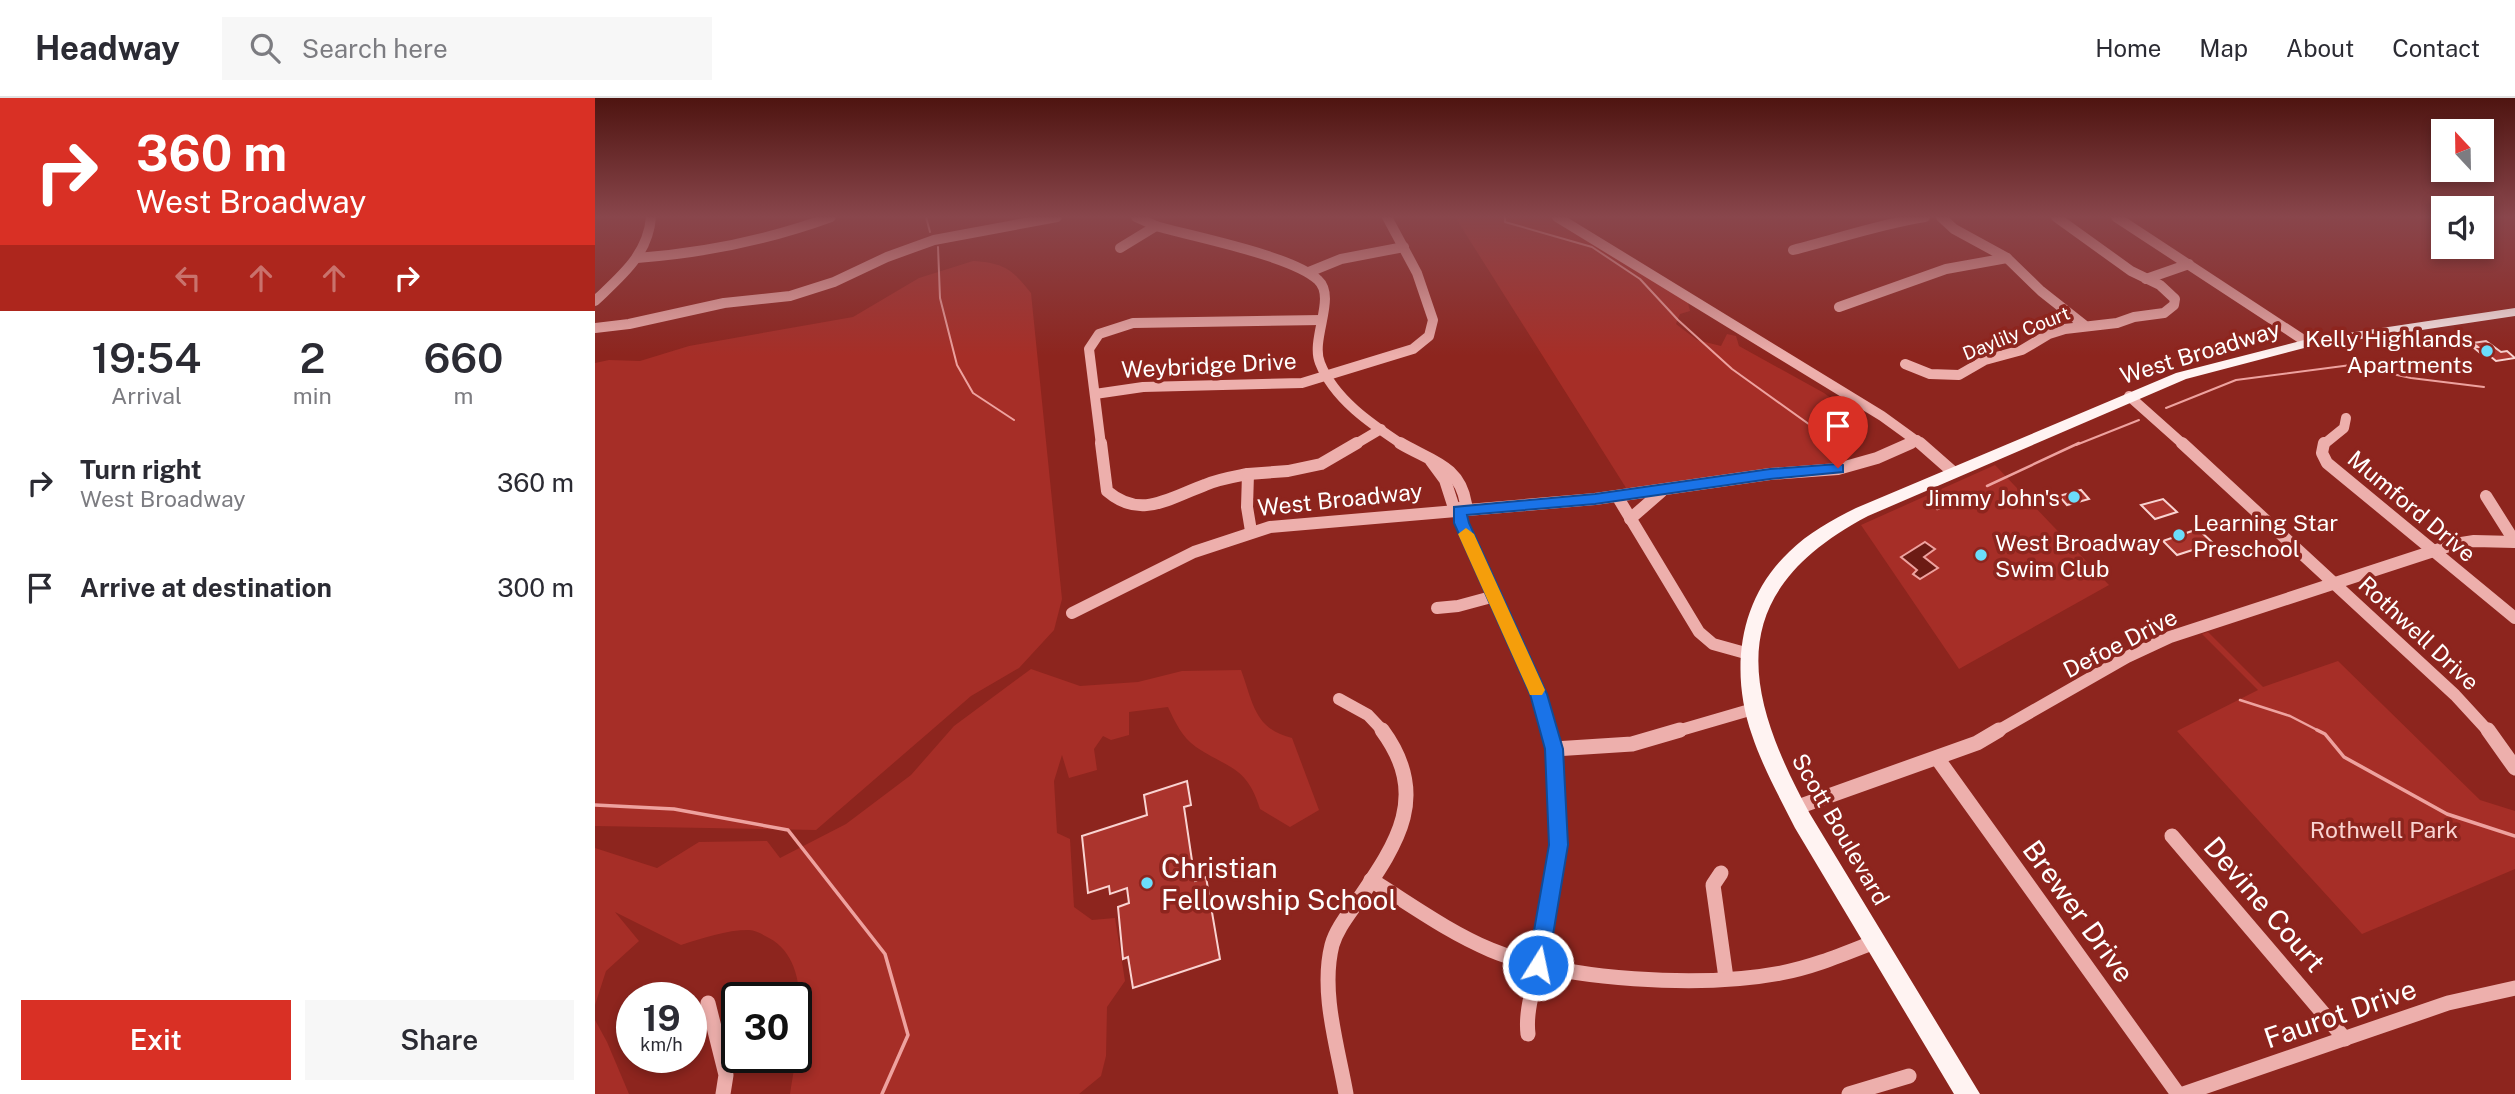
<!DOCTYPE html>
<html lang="en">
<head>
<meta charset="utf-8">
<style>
  :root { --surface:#fff; --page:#f7f7f7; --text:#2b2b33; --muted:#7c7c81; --line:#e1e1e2; --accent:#d93025 }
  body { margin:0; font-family:"Public Sans",sans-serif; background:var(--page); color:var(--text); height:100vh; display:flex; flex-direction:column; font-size:26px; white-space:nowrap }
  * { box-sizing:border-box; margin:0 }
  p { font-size:23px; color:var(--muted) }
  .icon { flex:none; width:38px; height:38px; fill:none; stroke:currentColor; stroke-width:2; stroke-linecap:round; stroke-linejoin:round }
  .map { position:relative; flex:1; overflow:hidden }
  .drawer { display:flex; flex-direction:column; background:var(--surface); width:595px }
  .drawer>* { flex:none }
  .banner { background:#d93025; color:#fff; overflow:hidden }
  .needle { width:46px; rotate:338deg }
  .tools { position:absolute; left:1836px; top:21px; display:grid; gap:14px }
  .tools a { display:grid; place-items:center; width:63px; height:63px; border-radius:0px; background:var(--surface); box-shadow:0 4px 10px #0003; font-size:35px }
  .speed { position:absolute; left:21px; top:884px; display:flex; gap:14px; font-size:35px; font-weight:700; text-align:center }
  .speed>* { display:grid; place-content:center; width:91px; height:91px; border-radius:50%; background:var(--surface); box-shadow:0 4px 10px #0003; line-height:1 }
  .speed small { font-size:18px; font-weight:400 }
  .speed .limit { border:4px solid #111; border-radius:10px; background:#fff; color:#111 }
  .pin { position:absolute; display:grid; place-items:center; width:60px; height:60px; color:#fff; margin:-72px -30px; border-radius:50% 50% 50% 0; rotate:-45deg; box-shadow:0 0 7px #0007 }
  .pin .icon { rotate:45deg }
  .me { position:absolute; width:77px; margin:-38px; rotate:10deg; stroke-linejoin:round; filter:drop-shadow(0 0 5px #0008) }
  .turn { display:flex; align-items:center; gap:24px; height:147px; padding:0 21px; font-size:32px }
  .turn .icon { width:91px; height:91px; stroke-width:2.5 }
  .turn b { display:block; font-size:49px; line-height:60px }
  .lanes { display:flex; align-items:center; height:66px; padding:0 21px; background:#0003; justify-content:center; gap:35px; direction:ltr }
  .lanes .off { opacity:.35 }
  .eta { display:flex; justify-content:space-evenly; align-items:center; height:119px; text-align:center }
  .eta b { font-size:42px; font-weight:600; line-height:49px }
  .button { display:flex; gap:14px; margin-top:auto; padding:14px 21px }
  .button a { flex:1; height:80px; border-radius:0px; background:var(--accent); color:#fff; font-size:28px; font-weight:600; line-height:80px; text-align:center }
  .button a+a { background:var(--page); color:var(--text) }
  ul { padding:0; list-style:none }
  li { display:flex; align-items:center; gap:21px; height:105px; padding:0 21px }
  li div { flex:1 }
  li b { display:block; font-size:26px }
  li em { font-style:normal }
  header { display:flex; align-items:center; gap:42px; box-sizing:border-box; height:98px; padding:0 35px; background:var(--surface); border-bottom:2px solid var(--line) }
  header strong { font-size:33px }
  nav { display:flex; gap:38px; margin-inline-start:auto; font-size:24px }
  .search { width:490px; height:63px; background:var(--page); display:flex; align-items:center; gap:18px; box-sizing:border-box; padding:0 24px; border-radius:0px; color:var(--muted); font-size:26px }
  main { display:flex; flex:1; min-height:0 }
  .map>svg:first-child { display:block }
  .green { fill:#a62e27 }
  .water { fill:#6c1b14; stroke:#eea29f; stroke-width:2 }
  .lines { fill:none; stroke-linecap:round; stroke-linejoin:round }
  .stream-far2 { stroke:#eea29f; stroke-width:2 }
  .stream-far1 { stroke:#eea29f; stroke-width:2.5 }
  .stream { stroke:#eea29f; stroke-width:3.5 }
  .building { fill:#ab342d; stroke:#f9d3d1; stroke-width:2 }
  .minor-far2 { stroke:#edafac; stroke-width:10 }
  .minor-far1 { stroke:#edafac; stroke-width:12 }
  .minor { stroke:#edafac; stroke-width:15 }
  .major { fill:#fff3f2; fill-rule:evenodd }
  .route { fill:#1a73e8; stroke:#114b97; stroke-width:2 }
  .slow { fill:#f59e0b }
  .poi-dot { fill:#6bddfb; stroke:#8d251e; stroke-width:2.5 }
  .labels { text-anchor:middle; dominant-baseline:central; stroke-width:7; stroke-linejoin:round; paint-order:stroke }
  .far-street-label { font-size:19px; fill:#fff; stroke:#8d251e }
  .poi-label { font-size:23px; fill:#fff; stroke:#8d251e; text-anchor:end }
  .street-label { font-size:23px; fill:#fff; stroke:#8d251e }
  .park-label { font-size:23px; fill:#f9d3d1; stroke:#8d251e }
  .near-poi-label { font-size:28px; fill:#fff; stroke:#8d251e; text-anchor:start }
  .near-street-label { font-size:28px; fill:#fff; stroke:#8d251e }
</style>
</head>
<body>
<header>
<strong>Headway</strong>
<div class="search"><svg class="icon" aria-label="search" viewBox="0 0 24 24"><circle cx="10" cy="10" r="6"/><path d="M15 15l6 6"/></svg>Search here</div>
<nav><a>Home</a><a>Map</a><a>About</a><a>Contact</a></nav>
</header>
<main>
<section class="drawer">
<div class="banner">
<div class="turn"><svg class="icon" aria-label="right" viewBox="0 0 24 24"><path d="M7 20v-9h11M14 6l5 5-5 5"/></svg><div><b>360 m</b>West Broadway</div></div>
<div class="lanes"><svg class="icon off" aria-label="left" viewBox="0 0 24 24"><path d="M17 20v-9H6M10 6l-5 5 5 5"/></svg><svg class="icon off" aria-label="ahead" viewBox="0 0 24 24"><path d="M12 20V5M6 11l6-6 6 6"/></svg><svg class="icon off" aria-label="ahead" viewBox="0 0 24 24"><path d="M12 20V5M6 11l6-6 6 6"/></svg><svg class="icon" aria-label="right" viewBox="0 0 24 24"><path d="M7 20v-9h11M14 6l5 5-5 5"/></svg></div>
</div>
<div class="eta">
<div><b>19:54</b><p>Arrival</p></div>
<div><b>2</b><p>min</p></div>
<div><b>660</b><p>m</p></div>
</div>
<ul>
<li><svg class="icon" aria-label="right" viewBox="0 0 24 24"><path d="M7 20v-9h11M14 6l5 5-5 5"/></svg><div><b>Turn right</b><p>West Broadway</p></div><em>360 m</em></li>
<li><svg class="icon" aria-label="arrive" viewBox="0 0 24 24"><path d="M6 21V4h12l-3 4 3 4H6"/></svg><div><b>Arrive at destination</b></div><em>300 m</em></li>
</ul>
<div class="button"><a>Exit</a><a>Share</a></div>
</section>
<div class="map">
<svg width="1920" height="996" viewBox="0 0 1920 996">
  <rect width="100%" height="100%" fill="#8d251e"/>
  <g class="green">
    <polygon points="860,119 954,119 1031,164 1039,172 1092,201 1095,213 1085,216 1081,226 1102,242 1126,248 1132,236 1141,238 1144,248 1229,295 1256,315 1264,338 1256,356 1238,365 1033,393"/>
    <path d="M 378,163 C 409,165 417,171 436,195 L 467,501 L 459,532 L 424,570 L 376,598 L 221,732 L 0,728 L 0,265 L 14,262 L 45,263 L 94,248 L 258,219 L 324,180 Z"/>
    <polygon points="1400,367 1514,487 1364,571 1266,427"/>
    <polygon points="1613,534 1668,589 1743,563 1885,702 1920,713 1920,771 1767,836 1582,633 1663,592 1607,536"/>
    <path d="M 436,571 L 485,588 L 543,584 L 587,573 L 646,572 C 658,604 659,631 697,640 L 724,712 L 695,729 L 665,711 C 652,668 634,671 601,649 C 587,639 580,624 573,609 L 534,614 L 534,637 L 516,642 L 508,638 L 499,651 L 502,672 L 474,680 L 467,657 L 459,683 L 462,735 L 475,741 L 479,809 L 497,822 L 520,820 L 530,883 L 512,909 L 511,958 L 506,978 L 484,996 L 195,996 C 201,954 223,866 174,840 C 168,837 161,832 154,832 C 131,832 108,840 86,847 L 20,814 L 44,843 L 11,873 L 0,907 L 0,750 L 62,770 L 104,744 L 172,743 L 185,760 L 251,726 L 316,677 L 359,628 Z"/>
    <polygon points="0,922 12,944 34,996 0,996"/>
  </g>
  <polygon class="water" points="1330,444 1340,451 1329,459 1343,470 1325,481 1318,476 1322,472 1306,459"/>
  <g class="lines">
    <g class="stream-far2">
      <polyline points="331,119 335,134"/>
      <polyline points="910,119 910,124 997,149 1045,181 1083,222 1137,271 1243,347"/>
      <polyline points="343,149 345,200 362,267 378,295 419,322"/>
      <polyline points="1571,310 1641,282 1756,267 1816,280 1889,289"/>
      <polyline points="1481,347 1544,322"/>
    </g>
    <g class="stream-far1">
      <polyline points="1240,345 1249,351"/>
      <polyline points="1392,388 1484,345"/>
      <polyline points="1342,411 1361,403"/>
      <polyline points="1645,602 1695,618 1726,634"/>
    </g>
    <g class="stream">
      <polyline points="1722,632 1730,636 1749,659 1852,716 1920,738"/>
      <polyline points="0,707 79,711 193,732 290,856 313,937 287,996"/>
    </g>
  </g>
  <g class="building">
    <polygon points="1891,243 1906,254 1912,253 1920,260 1901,263 1895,258 1890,259 1878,249 1883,249 1878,245"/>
    <polygon points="1486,392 1494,401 1472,407 1464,398"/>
    <polygon points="1568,401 1582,414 1560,421 1546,407"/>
    <polygon points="1603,431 1621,448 1613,451 1610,448 1582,457 1568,443"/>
    <polygon points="592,683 596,707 589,709 600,783 611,779 625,861 538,890 533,859 528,861 523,809 534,805 532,790 515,796 514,788 493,795 487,738 552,717 549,697"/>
  </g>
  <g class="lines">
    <g class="minor-far2">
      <path d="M 541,119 L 561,128 C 599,139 698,158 723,182 C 742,199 715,241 725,265 C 739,301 776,326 808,347"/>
      <polyline points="962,119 1287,318 1327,347"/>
      <polyline points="1346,119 1359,131 1412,160 1446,193 1489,227"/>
      <polyline points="1521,119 1713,245"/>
      <polyline points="525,150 561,128"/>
      <path d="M 1198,152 C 1242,141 1285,126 1330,119"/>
      <path d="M 42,160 C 109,155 173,142 236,119"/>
      <polyline points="714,174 746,161 809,149"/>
      <polyline points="1551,181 1594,166"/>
      <path d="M 0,203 C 26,178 53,157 56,119"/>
      <polyline points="1244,209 1351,171 1412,160"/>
      <polyline points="0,230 34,226 129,205 195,198 239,184 292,159 339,142 462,119"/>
      <polyline points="1310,266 1335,276 1364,277 1390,262 1427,252 1454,236 1470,231 1522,225 1539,219 1569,215 1579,207 1580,201 1565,187 1536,173 1461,119"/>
      <polyline points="500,296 548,289 707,285 818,251 834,238 838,222 822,175 792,119"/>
      <polyline points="1534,298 1589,347"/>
      <polyline points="506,347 494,251 504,236 538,225 726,222"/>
      <polyline points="759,347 786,331"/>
      <polyline points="1312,347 1322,342"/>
      <polyline points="1728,347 1749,330 1751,320"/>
    </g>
    <g class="minor-far1">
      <path d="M 506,345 L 512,393 C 546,422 574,400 610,387 C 624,381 638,379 653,376 L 652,409 L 656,433"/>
      <path d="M 805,345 C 835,363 865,367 871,406 L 864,412"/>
      <polyline points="1325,345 1358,374"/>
      <polyline points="1587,345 1860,597 1894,634"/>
      <polyline points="1729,345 1727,355 1732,365 1920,520"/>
      <polyline points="836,363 850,382 858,407 864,412"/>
      <polyline points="653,376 693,373 726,366 762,345"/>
      <polyline points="1022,398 1104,534 1118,546 1154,556"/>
      <polyline points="1891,398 1920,444"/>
      <polyline points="864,412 866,425 943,596 954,634"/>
      <polyline points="1035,421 1066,394"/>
      <polyline points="842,510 863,508 900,498"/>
      <polyline points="477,515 599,454 675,429 1000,401 1175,376 1243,371 1282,360 1316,345"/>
      <polyline points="744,601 773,617 789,634"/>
      <polyline points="1079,634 1158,611"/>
      <polyline points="1401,634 1532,559 1575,539 1860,446 1879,443 1920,444"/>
    </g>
    <g class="minor">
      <polyline points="1893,632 1920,670"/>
      <polyline points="959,651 1037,646 1085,632"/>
      <polyline points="1342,660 1583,996"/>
      <polyline points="1200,710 1382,645 1404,632"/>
      <polyline points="1577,738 1750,941"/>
      <polyline points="1126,775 1118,787 1131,880"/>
      <path d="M 776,782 C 815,806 853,834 896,852 C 970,883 1107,890 1186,875 C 1219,869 1251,855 1282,843"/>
      <polyline points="113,905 131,977 128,996"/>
      <path d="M 933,936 C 930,911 940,887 944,862 C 956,790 974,704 954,632"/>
      <path d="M 751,996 C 743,950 725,894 737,847 C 742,830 754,816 764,801 C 803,744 835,697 787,632"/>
      <polyline points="1254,996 1314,978"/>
      <polyline points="1588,996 1853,905 1920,890"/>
    </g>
    <path class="major" d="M 1920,210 L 1920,218 L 1713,249 L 1591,281 L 1273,418 C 1129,494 1146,590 1215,716 L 1385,996 L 1359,996 L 1200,730 C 1185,700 1168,670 1157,637 C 1135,574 1143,502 1194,454 C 1213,435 1237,422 1261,410 L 1581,275 L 1713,241 Z"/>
  </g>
  <linearGradient id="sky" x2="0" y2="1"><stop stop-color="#4e1410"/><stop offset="0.46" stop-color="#89464c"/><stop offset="1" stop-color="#89464c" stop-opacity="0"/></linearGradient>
  <rect width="1920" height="258" fill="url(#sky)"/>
  <polygon class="route" points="1243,366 1248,367 1248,374 1175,381 1000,406 872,417 874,425 952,596 968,651 973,747 953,867 950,874 943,877 936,874 933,867 954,747 950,651 935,596 859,425 859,409 1000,396 1175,371"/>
  <polygon class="slow" points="871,430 879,436 950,592 947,597 935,597 933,592 863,436"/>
  <g class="poi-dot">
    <circle cx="1892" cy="253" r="7"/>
    <circle cx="1479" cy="399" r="7"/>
    <circle cx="1584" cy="437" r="7"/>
    <circle cx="1386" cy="457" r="7"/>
    <circle cx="552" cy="785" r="7"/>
  </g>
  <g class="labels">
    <g class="far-street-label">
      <text transform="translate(1421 235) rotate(-22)">Daylily Court</text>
    </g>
    <g class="poi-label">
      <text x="1878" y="240">Kelly Highlands<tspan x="1878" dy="26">Apartments</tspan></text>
      <text x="1465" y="399">Jimmy John's</text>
      <text x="1598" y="424" text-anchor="start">Learning Star<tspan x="1598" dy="26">Preschool</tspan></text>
      <text x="1400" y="444" text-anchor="start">West Broadway<tspan x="1400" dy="26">Swim Club</tspan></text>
    </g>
    <g class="street-label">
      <text transform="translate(1605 254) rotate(-17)">West Broadway</text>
      <text transform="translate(614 267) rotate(-3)">Weybridge Drive</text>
      <text transform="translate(745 401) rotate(-6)">West Broadway</text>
      <text transform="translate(1817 408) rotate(40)">Mumford Drive</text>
      <text transform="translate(1824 535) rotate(43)">Rothwell Drive</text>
      <text transform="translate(1525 545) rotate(-27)">Defoe Drive</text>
      <text transform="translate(1246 731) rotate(60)">Scott Boulevard</text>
    </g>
    <g class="park-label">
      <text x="1789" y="731">Rothwell Park</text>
    </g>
    <g class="near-poi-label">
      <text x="566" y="769">Christian<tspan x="566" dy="32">Fellowship School</tspan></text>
    </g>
    <g class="near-street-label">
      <text transform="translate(1670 806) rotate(49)">Devine Court</text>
      <text transform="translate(1484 813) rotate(54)">Brewer Drive</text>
      <text transform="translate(1745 915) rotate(-19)">Faurot Drive</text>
    </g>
  </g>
</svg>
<div class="tools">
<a><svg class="needle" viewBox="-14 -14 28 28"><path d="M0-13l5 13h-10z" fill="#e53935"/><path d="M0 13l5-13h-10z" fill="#7c7c81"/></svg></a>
<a><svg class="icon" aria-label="sound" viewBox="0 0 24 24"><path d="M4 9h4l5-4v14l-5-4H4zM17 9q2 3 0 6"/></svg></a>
</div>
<div class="speed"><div>19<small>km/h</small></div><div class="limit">30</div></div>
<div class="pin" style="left:1243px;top:370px;background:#d93025"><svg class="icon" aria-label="arrive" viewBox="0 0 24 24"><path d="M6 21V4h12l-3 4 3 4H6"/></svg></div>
<svg class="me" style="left:943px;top:867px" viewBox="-20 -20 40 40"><circle r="17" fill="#1a73e8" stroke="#fff" stroke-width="3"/><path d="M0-11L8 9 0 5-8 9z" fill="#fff"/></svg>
</div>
</main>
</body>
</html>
